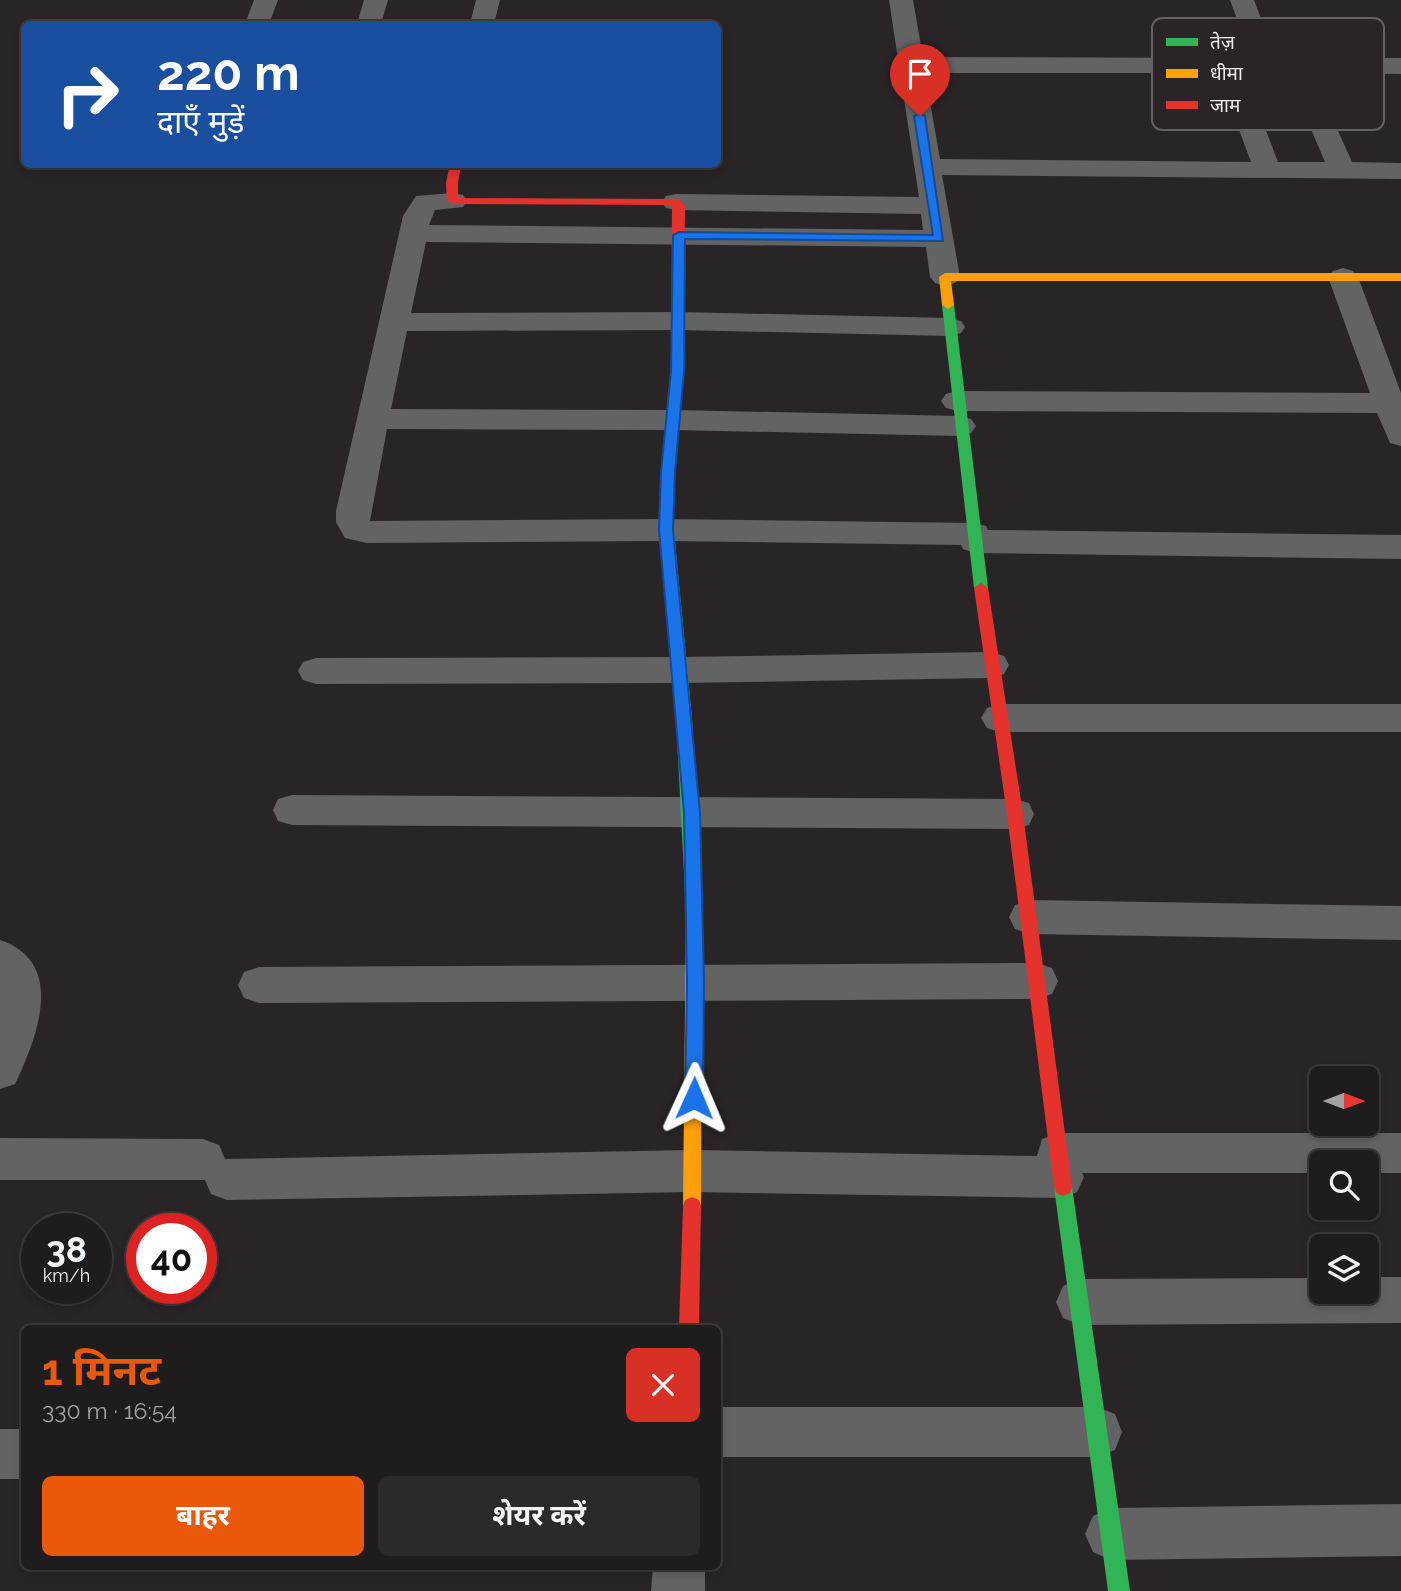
<!DOCTYPE html>
<html lang="hi">
<head>
<meta charset="utf-8">
<style>
  :root { --surface:#1f1c1d; --page:#2c292a; --text:#f1f3f6; --muted:#a1a1a4; --line:#3c3a3b; --accent:#ea580c }
  body { margin:0; font-family:Raleway,"Noto Sans Devanagari",sans-serif; background:var(--page); color:var(--text); height:100vh; display:flex; flex-direction:column; font-size:26px; white-space:nowrap }
  * { box-sizing:border-box; margin:0 }
  p { font-size:23px; color:var(--muted) }
  .icon { flex:none; width:38px; height:38px; fill:none; stroke:currentColor; stroke-width:2; stroke-linecap:round; stroke-linejoin:round }
  .map { position:relative; flex:1; overflow:hidden }
  .details { position:absolute; left:21px; top:1325px; width:700px; height:245px; display:flex; flex-direction:column; background:var(--surface); border-radius:10px; box-shadow:0 4px 10px #0003,0 0 0 2px var(--line) }
  .details>* { flex:none }
  .hud { position:absolute; left:21px; top:21px; width:700px; height:147px; border-radius:10px; box-shadow:0 4px 10px #0003,0 0 0 2px var(--line); background:#1a4fa0; color:#fff; overflow:hidden }
  .needle { width:46px; rotate:90deg }
  .controls { position:absolute; left:1309px; top:1066px; display:grid; gap:14px }
  .controls a { display:grid; place-items:center; width:70px; height:70px; border-radius:10px; background:var(--surface); box-shadow:0 4px 10px #0003,0 0 0 2px var(--line); font-size:35px }
  .speed { position:absolute; left:21px; top:1213px; display:flex; gap:14px; font-size:35px; font-weight:700; text-align:center }
  .speed>* { display:grid; place-content:center; width:91px; height:91px; border-radius:50%; background:var(--surface); box-shadow:0 4px 10px #0003,0 0 0 2px var(--line); line-height:1 }
  .speed small { font-size:18px; font-weight:400 }
  .speed .limit { border:10px solid #d22; background:#fff; color:#111 }
  .pin { position:absolute; display:grid; place-items:center; width:60px; height:60px; color:#fff; margin:-72px -30px; border-radius:50% 50% 50% 0; rotate:-45deg; box-shadow:0 0 7px #0007 }
  .pin .icon { rotate:45deg }
  .me { position:absolute; width:77px; margin:-38px; rotate:1deg; stroke-linejoin:round; filter:drop-shadow(0 0 5px #0008) }
  .turn { display:flex; align-items:center; gap:24px; height:147px; padding:0 21px; font-size:32px }
  .turn .icon { width:91px; height:91px; stroke-width:2.5 }
  .turn b { display:block; font-size:49px; line-height:60px }
  .round { display:grid; place-items:center; flex:none; width:74px; height:74px; border-radius:10px; background:var(--page) }
  .summary { display:flex; align-items:center; justify-content:space-between; height:119px; padding:0 21px }
  h1 { font-size:42px; font-weight:700; line-height:52px; color:var(--accent) }
  .cta { display:flex; gap:14px; margin-top:auto; padding:14px 21px }
  .cta a { flex:1; height:80px; border-radius:10px; background:var(--accent); color:#fff; font-size:28px; font-weight:700; line-height:80px; text-align:center }
  .cta a+a { background:var(--page); color:var(--text) }
  .map>svg:first-child { display:block }
  .lines { fill:none; stroke-linecap:round; stroke-linejoin:round }
  .street { fill:#636363; fill-rule:evenodd }
  .fast { fill:#30b455; fill-rule:evenodd }
  .slow { fill:#ff9f0a; fill-rule:evenodd }
  .jam { fill:#e5322d; fill-rule:evenodd }
  .route { fill:#1a73e8; stroke:#114b97; stroke-width:2 }
  .key { fill:#2a2427; stroke:#656063; stroke-width:2 }
  .key-label { font-size:19px; fill:#f0ecee }
</style>
</head>
<body>
<div class="map">
<svg width="1401" height="1591" viewBox="0 0 1401 1591">
  <rect width="100%" height="100%" fill="#292527"/>
  <g class="lines">
    <g class="street">
      <polygon points="254,0 278,0 269,24 245,24"/>
      <polygon points="364,0 388,0 381,24 357,24"/>
      <polygon points="476,0 500,0 494,24 470,24"/>
      <path d="M 889,0 L 913,0 L 923,57 L 1251,58 L 1230,0 L 1254,0 L 1276,58 L 1401,58 L 1401,74 L 1312,73 L 1352,162 L 1401,163 L 1401,179 L 942,175 L 960,277 L 955,283 L 945,286 L 935,283 L 930,277 L 926,247 L 426,242 L 411,313 L 679,312 L 950,318 L 961,321 L 965,327 L 961,333 L 950,336 L 679,330 L 407,331 L 391,409 L 673,410 L 960,416 L 971,419 L 976,426 L 971,433 L 960,436 L 673,430 L 387,429 L 370,521 L 666,519 L 974,523 L 986,526 L 988,530 L 1401,535 L 1401,559 L 975,553 L 963,549 L 961,545 L 666,541 L 367,543 L 345,538 L 336,522 L 336,511 L 403,216 L 416,196 L 453,193 L 463,195 L 467,201 L 463,207 L 435,210 L 429,225 L 923,230 L 921,214 L 676,210 L 666,208 L 662,202 L 666,196 L 676,194 L 919,197 ZM 925,73 L 1218,73 L 1251,162 L 940,159 ZM 1244,73 L 1287,73 L 1325,162 L 1278,162 Z"/>
      <polygon points="1343,268 1353,271 1358,277 1401,393 1401,446 1390,443 1377,413 957,411 946,408 941,401 946,394 957,391 1370,393 1328,277 1333,271"/>
      <polygon points="991,652 1004,656 1009,665 1004,674 991,678 679,683 316,684 303,680 298,671 303,662 316,658 679,657"/>
      <polygon points="1000,704 1401,704 1401,732 1000,732 987,728 981,718 987,708"/>
      <polygon points="292,795 1015,799 1029,803 1034,814 1029,825 1015,829 292,825 278,821 273,810 278,799"/>
      <polygon points="1029,900 1401,906 1401,940 1029,934 1015,929 1009,917 1015,905"/>
      <path d="M 0,940 C 66,962 38,1036 15,1084 L 0,1089 Z"/>
      <polygon points="1037,963 1052,968 1058,981 1052,994 1037,999 259,1003 244,998 238,985 244,972 259,967"/>
      <polygon points="1058,1133 1401,1133 1401,1173 1367,1173 1367,1162 1321,1162 1321,1173 1082,1173 1084,1177 1077,1192 1061,1198 692,1192 227,1200 211,1194 205,1180 0,1180 0,1138 203,1139 219,1145 225,1159 692,1150 1037,1156 1042,1139"/>
      <polygon points="1367,1277 1401,1277 1401,1323 1080,1325 1063,1318 1056,1302 1063,1286 1080,1279 1321,1278 1321,1292 1367,1292"/>
      <polygon points="718,1407 1097,1407 1115,1414 1122,1432 1115,1450 1097,1457 718,1457"/>
      <rect x="0" y="1429" width="24" height="50"/>
      <polygon points="1401,1504 1401,1556 1111,1560 1093,1552 1085,1534 1093,1516 1111,1508"/>
      <polygon points="653,1566 705,1566 705,1591 651,1591"/>
    </g>
    <g class="fast">
      <polygon points="948,301 954,305 988,588 981,593 974,588 942,305"/>
      <polygon points="666,516 673,521 692,718 702,912 700,917 694,919 688,917 686,912 676,718 659,521"/>
      <polygon points="1063,1178 1070,1181 1072,1187 1130,1591 1108,1591 1054,1187 1056,1181"/>
    </g>
    <g class="slow">
      <polygon points="945,273 1401,273 1401,281 951,281 954,305 948,309 942,305 939,277"/>
      <polygon points="694,905 700,907 702,912 701,1206 699,1212 692,1215 685,1212 683,1206 686,912 688,907"/>
    </g>
    <g class="jam">
      <polygon points="450,164 461,164 458,183 458,198 676,199 680,200 685,207 683,371 671,524 666,526 659,521 671,371 672,205 453,204 447,201 446,183"/>
      <polygon points="981,583 988,588 1023,814 1072,1187 1070,1193 1063,1196 1056,1193 1054,1187 1007,814 974,588"/>
      <polygon points="692,1197 699,1200 701,1206 699,1328 679,1328 683,1206 685,1200"/>
    </g>
  </g>
  <polygon class="route" points="920,113 925,116 943,241 685,239 684,371 675,472 673,530 700,813 704,981 703,1098 701,1104 694,1106 688,1104 685,1098 687,981 684,813 659,530 661,472 671,371 673,235 679,232 933,235 914,116"/>
  <rect x="1152" y="18" width="232" height="112" rx="10" class="key"/>
  <rect x="1166" y="38" width="32" height="8" fill="#30b455"/>
  <rect x="1166" y="69" width="32" height="9" fill="#ff9f0a"/>
  <rect x="1166" y="101" width="32" height="8" fill="#e5322d"/>
  <g class="key-label">
    <text x="1210" y="49">तेज़</text>
    <text x="1210" y="80">धीमा</text>
    <text x="1210" y="112">जाम</text>
  </g>
</svg>
<div class="controls">
<a><svg class="needle" viewBox="-14 -14 28 28"><path d="M0-13l5 13h-10z" fill="#e53935"/><path d="M0 13l5-13h-10z" fill="#a1a1a4"/></svg></a>
<a><svg class="icon" aria-label="search" viewBox="0 0 24 24"><circle cx="10" cy="10" r="6"/><path d="M15 15l6 6"/></svg></a>
<a><svg class="icon" aria-label="layers" viewBox="0 0 24 24"><path d="M12 4l9 5-9 5-9-5zM3 14l9 5 9-5"/></svg></a>
</div>
<div class="speed"><div>38<small>km/h</small></div><div class="limit">40</div></div>
<div class="pin" style="left:920px;top:116px;background:#d93025"><svg class="icon" aria-label="arrive" viewBox="0 0 24 24"><path d="M6 21V4h12l-3 4 3 4H6"/></svg></div>
<svg class="me" style="left:694px;top:1098px" viewBox="-20 -20 40 40"><path d="M0-17L14 15 0 8-14 15z" fill="#1a73e8" stroke="#fff" stroke-width="4"/></svg>
<div class="hud">
<div class="turn"><svg class="icon" aria-label="right" viewBox="0 0 24 24"><path d="M7 20v-9h11M14 6l5 5-5 5"/></svg><div><b>220 m</b>दाएँ मुड़ें</div></div>
</div>
<section class="details">
<div class="summary"><div><h1>1 मिनट</h1><p>330 m · 16:54</p></div><a class="round" style="background:#d93025;color:#fff"><svg class="icon" aria-label="close" viewBox="0 0 24 24"><path d="M6 6l12 12M18 6L6 18"/></svg></a></div>
<div class="cta"><a>बाहर</a><a>शेयर करें</a></div>
</section>
</div>
</body>
</html>
